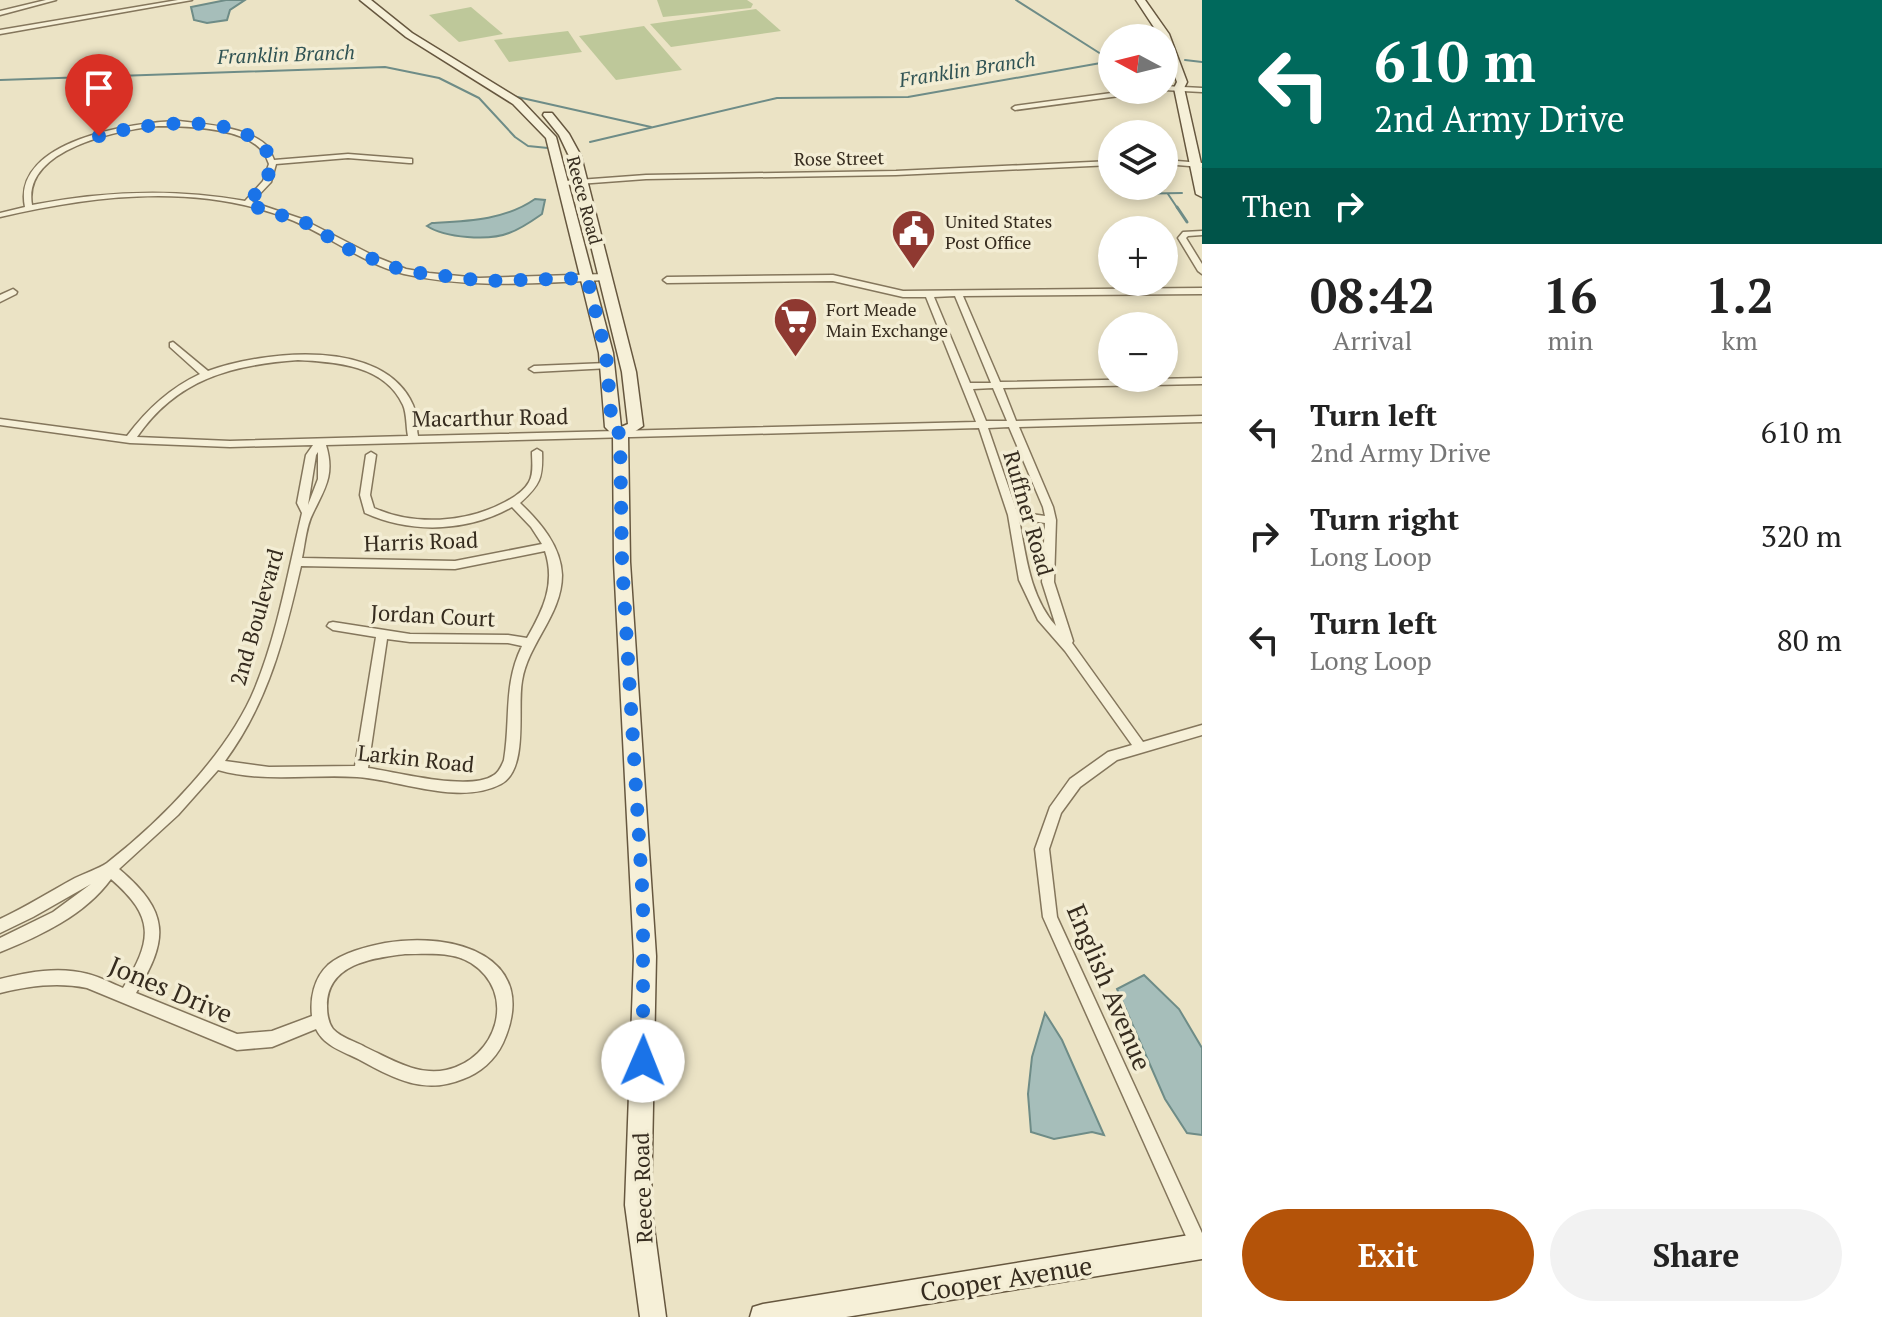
<!DOCTYPE html>
<html lang="en">
<head>
<meta charset="utf-8">
<style>
  :root { --surface:#fff; --page:#f2f2f2; --text:#222; --muted:#767676; --accent:#b45309 }
  body { margin:0; font-family:"PT Serif",serif; background:var(--page); color:var(--text); height:100vh; display:flex; flex-direction:column; font-size:30px; white-space:nowrap }
  * { box-sizing:border-box; margin:0 }
  p { font-size:26px; color:var(--muted) }
  .icon { flex:none; width:44px; height:44px; fill:none; stroke:currentColor; stroke-width:2; stroke-linecap:round; stroke-linejoin:round }
  .map { position:relative; flex:1; overflow:hidden }
  .sheet { display:flex; flex-direction:column; background:var(--surface); width:680px }
  .sheet>* { flex:none }
  .banner { background:#00695c; color:#fff; overflow:hidden }
  .needle { width:52px; rotate:277deg }
  .tools { position:absolute; left:1098px; top:24px; display:grid; gap:16px }
  .tools a { display:grid; place-items:center; width:80px; height:80px; border-radius:50%; background:var(--surface); box-shadow:0 4px 12px #0003; font-size:40px }
  .pin { position:absolute; display:grid; place-items:center; width:68px; height:68px; color:#fff; margin:-82px -34px; border-radius:50% 50% 50% 0; rotate:-45deg; box-shadow:0 0 8px #0007 }
  .pin .icon { rotate:45deg }
  .me { position:absolute; width:88px; margin:-44px; rotate:1deg; stroke-linejoin:round; filter:drop-shadow(0 0 6px #0008) }
  .turn { display:flex; align-items:center; gap:28px; height:168px; padding:0 40px; font-size:36px }
  .turn .icon { width:104px; height:104px; stroke-width:2.5 }
  .turn b { display:block; font-size:56px; line-height:68px }
  .then { display:flex; align-items:center; height:76px; padding:0 40px; background:#0003; gap:16px; font-size:30px }
  .eta { display:flex; justify-content:space-evenly; align-items:center; height:136px; text-align:center }
  .eta b { font-size:48px; font-weight:700; line-height:56px }
  .cta { display:flex; gap:16px; margin-top:auto; padding:16px 40px }
  .cta a { flex:1; height:92px; border-radius:48px; background:var(--accent); color:#fff; font-size:32px; font-weight:700; line-height:92px; text-align:center }
  .cta a+a { background:var(--page); color:var(--text) }
  ul { padding:0; list-style:none }
  li { display:flex; align-items:center; gap:24px; height:104px; padding:0 40px }
  li div { flex:1 }
  li b { display:block; font-size:30px }
  li em { font-style:normal }
  main { display:flex; flex:1; min-height:0 }
  .map>svg:first-child { display:block }
  .green { fill:#bec89a }
  .water { fill:#a6beba; stroke:#6e8c87; stroke-width:2 }
  .lines { fill:none; stroke-linecap:round; stroke-linejoin:round }
  .stream-far1 { stroke:#6e8c87; stroke-width:2 }
  .stream { stroke:#6e8c87; stroke-width:3 }
  .street-casing { stroke:#84765c; stroke-width:3 }
  .secondary-casing { stroke:#66573f; stroke-width:3 }
  .street { fill:#f6f0d8; fill-rule:evenodd }
  .secondary { fill:#f6f0d8; fill-rule:evenodd }
  .route { stroke:#1a73e8; stroke-width:14; stroke-dasharray:0 25.2 }
  .labels { text-anchor:middle; dominant-baseline:central; stroke-width:7; stroke-linejoin:round; paint-order:stroke }
  .far-street-label { font-size:18px; fill:#362c1f; stroke:#f3edd4 }
  .far-poi-label { font-size:18px; fill:#362c1f; stroke:#f3edd4; text-anchor:start }
  .far-water-label { font-size:20px; font-style:italic; fill:#305354; stroke:#f3edd4 }
  .street-label { font-size:22px; fill:#362c1f; stroke:#f3edd4 }
  .near-street-label { font-size:26px; fill:#362c1f; stroke:#f3edd4 }
</style>
</head>
<body>
<main>
<div class="map">
<svg width="1202" height="1317" viewBox="0 0 1202 1317">
  <rect width="100%" height="100%" fill="#ebe3c5"/>
  <g class="green">
    <polygon points="657,0 747,0 753,4 751,8 663,17"/>
    <polygon points="471,7 503,34 459,42 429,15"/>
    <polygon points="756,9 781,31 671,47 650,24"/>
    <polygon points="644,26 682,70 616,80 579,36"/>
    <polygon points="568,31 582,52 509,62 494,40"/>
  </g>
  <g class="water">
    <polygon points="226,0 245,0 230,10 227,20 207,23 194,20 191,7"/>
    <path d="M 535,199 L 545,200 L 542,214 C 532,221 521,229 509,233 C 489,241 445,238 427,226 L 432,223 C 468,221 505,220 535,199 Z"/>
    <polygon points="1144,975 1179,1009 1202,1048 1202,1135 1187,1133 1165,1099 1117,989"/>
    <polygon points="1045,1013 1062,1040 1104,1135 1092,1132 1054,1139 1031,1132 1028,1094 1032,1057"/>
  </g>
  <g class="lines">
    <g class="stream-far1">
      <polyline points="1016,0 1112,61"/>
      <polyline points="1185,60 1202,62"/>
      <polyline points="0,80 385,67 439,78 479,98 515,137 528,146 548,148"/>
      <polyline points="513,96 651,127"/>
      <polyline points="590,142 777,98 908,97 1112,61"/>
      <polyline points="1127,194 1182,193"/>
      <polyline points="1168,194 1178,209"/>
    </g>
    <polyline class="stream" points="1177,207 1187,222"/>
    <defs>
      <g id="street">
        <polygon points="46,0 56,0 0,15 0,11"/>
        <polygon points="178,0 192,0 0,34 0,30"/>
        <polygon points="1164,86 1202,88 1202,92 1164,90"/>
        <polygon points="1134,90 1152,90 1149,92 1015,110 1012,108 1015,106"/>
        <path d="M 179,121 C 204,124 251,127 269,148 C 269,149 274,159 274,160 L 348,154 L 412,159 L 412,163 L 409,163 L 348,158 L 276,164 L 271,182 L 252,202 L 302,219 L 376,257 L 406,269 L 429,273 L 479,278 L 605,274 L 609,277 L 605,280 C 538,283 470,289 404,274 C 364,264 331,237 294,221 C 201,182 95,195 0,217 L 0,213 L 25,207 C 11,140 134,122 179,121 ZM 158,126 C 186,126 245,127 263,152 C 266,155 267,160 269,164 L 263,181 L 245,201 C 173,188 104,191 32,205 C 22,149 118,130 158,126 Z"/>
        <polygon points="1164,160 1202,163 1202,167 1164,164"/>
        <polygon points="1112,161 1112,165 896,175 646,179 565,185 561,183 565,181 646,175 896,171"/>
        <polygon points="1202,231 1202,235 1188,236 1186,238 1202,264 1202,274 1198,271 1178,238 1183,232"/>
        <path d="M 833,275 L 903,291 L 1202,288 L 1202,294 L 963,296 L 1000,382 L 1202,378 L 1202,384 L 1003,388 L 1016,421 L 1202,416 L 1202,422 L 1019,427 L 1053,507 L 1056,520 L 1054,582 L 1073,641 L 1072,643 L 1143,742 L 1202,725 L 1202,735 L 1117,760 L 1080,787 L 1061,813 L 1049,849 L 1057,917 L 1202,1233 L 1202,1253 L 1199,1255 L 1193,1252 L 1043,917 L 1035,849 L 1050,807 L 1070,779 L 1108,752 L 1132,745 L 1065,651 L 1038,620 L 1019,580 L 1008,515 L 979,428 L 326,445 C 335,475 325,488 313,513 C 306,526 305,544 302,558 L 455,561 L 542,544 L 531,527 L 512,507 C 468,532 411,534 365,513 L 360,495 L 366,455 L 371,452 L 376,455 L 370,495 L 374,508 C 414,526 466,523 505,502 C 513,498 524,491 529,482 C 534,474 532,461 532,452 L 537,449 L 542,452 C 543,478 540,485 520,503 C 540,522 561,546 562,575 C 562,615 528,643 522,681 C 517,708 529,769 501,784 C 460,806 400,780 357,777 C 310,774 264,783 218,770 L 178,815 L 119,869 C 170,912 169,939 136,993 L 237,1034 L 272,1031 L 312,1016 C 310,998 314,978 328,965 C 343,952 366,947 385,943 C 453,931 542,956 503,1043 C 495,1060 480,1073 463,1079 C 424,1095 395,1079 360,1060 C 343,1051 325,1047 316,1029 L 272,1047 L 237,1050 L 87,988 C 57,982 29,986 0,993 L 0,979 C 28,972 59,966 88,974 C 100,977 111,983 123,988 C 152,940 156,918 111,879 C 85,915 40,936 0,952 L 0,938 L 53,912 L 91,884 L 33,917 L 0,933 L 0,919 C 26,907 49,892 75,878 C 85,873 98,869 107,863 C 161,821 229,752 255,688 C 278,632 288,571 302,513 L 297,503 L 306,455 L 313,445 L 230,447 L 130,443 L 0,425 L 0,419 L 127,436 C 147,409 170,388 200,374 L 170,347 L 170,343 L 173,342 L 208,371 C 264,351 383,337 413,405 C 417,414 416,427 418,436 L 976,422 L 926,297 L 903,297 L 833,281 L 667,283 L 663,280 L 667,277 ZM 955,296 L 991,383 L 970,383 L 934,297 ZM 298,360 C 336,362 385,365 403,405 C 407,414 406,427 408,436 L 230,441 L 137,437 C 177,379 231,365 298,360 ZM 993,388 L 1007,421 L 986,421 L 973,389 ZM 1009,427 L 1043,507 L 1045,516 L 1017,512 L 988,428 ZM 318,452 L 318,479 L 308,505 L 316,455 ZM 1019,519 L 1045,523 L 1042,582 L 1056,626 C 1030,597 1026,556 1019,519 ZM 545,551 C 556,584 543,610 527,638 L 508,635 L 410,634 L 333,622 L 329,623 L 327,626 L 333,630 L 376,637 L 355,766 L 269,767 L 225,761 C 268,703 285,636 301,566 L 455,569 ZM 387,639 L 410,642 L 508,643 L 522,646 C 503,685 511,718 504,760 C 502,765 499,772 494,775 C 470,792 397,772 368,768 ZM 405,954 C 425,954 453,951 471,963 C 518,993 497,1059 446,1070 C 417,1076 391,1059 365,1047 C 355,1041 341,1038 333,1029 C 328,1022 327,1014 327,1006 C 327,964 372,958 405,954 Z"/>
        <polygon points="13,289 17,292 16,294 0,302 0,295"/>
        <polygon points="607,363 612,366 610,368 534,372 529,369 534,366"/>
      </g>
      <g id="secondary">
        <polygon points="360,0 371,0 412,33 521,100 556,137 613,353 621,427 628,424 622,372 569,156 559,135 543,115 544,113 552,113 569,134 581,156 636,372 643,426 628,436 630,562 656,956 651,1205 666,1317 640,1317 625,1205 634,956 614,562 613,435 605,427 599,353 546,138 513,104 406,37"/>
        <polygon points="1136,0 1145,0 1169,34 1187,82 1184,88 1202,168 1202,197 1196,194 1174,88 1177,82 1164,47 1164,38 1161,38"/>
        <polygon points="1202,1233 1202,1259 846,1317 750,1317 753,1307 763,1304"/>
      </g>
    </defs>
    <use href="#street" class="street-casing"/>
    <use href="#secondary" class="secondary-casing"/>
    <use href="#street" class="street"/>
    <use href="#secondary" class="secondary"/>
  </g>
  <g class="lines">
    <path class="route" d="M 99,136 C 142,123 253,107 272,162 L 266,183 L 246,204 L 306,223 L 350,250 L 404,271 L 485,281 L 587,278 L 606,353 L 612,427 L 620,434 L 622,562 L 643,902 L 643,1061"/>
  </g>
  <defs>
    <symbol id="civic-pin" viewBox="-11 -11 22 30"><path d="M0 17L-7.5 6A9.5 9.5 0 1 1 7.5 6Z" fill="#8f3931" stroke="#f3edd4"/><path d="M-.6-6.5H3V-4.5H.6V-3L4-1V1h2V6H-6V1h2V-1L-.6-3ZM-1.2 2.5V6h2.4V2.5Z" fill="#fff"/></symbol>
    <symbol id="supermarket-pin" viewBox="-11 -11 22 30"><path d="M0 17L-7.5 6A9.5 9.5 0 1 1 7.5 6Z" fill="#8f3931" stroke="#f3edd4"/><path d="M-6-5.5h2.5l.6 2H6L4.5 2H-2.5L-4.4-4H-6ZM-1.5 3.2a1.3 1.3 0 1 0 .1 0ZM3 3.2a1.3 1.3 0 1 0 .1 0Z" fill="#fff"/></symbol>
  </defs>
  <g fill-rule="evenodd">
    <use href="#civic-pin" x="888" y="206" width="51" height="69"/>
    <use href="#supermarket-pin" x="770" y="294" width="51" height="69"/>
  </g>
  <g class="labels">
    <g class="far-street-label">
      <text transform="translate(839 158) rotate(-1)">Rose Street</text>
      <text transform="translate(585 200) rotate(75)">Reece Road</text>
    </g>
    <g class="far-poi-label">
      <text x="945" y="221">United States<tspan x="945" dy="21">Post Office</tspan></text>
      <text x="826" y="309">Fort Meade<tspan x="826" dy="21">Main Exchange</tspan></text>
    </g>
    <g class="far-water-label">
      <text transform="translate(286 54) rotate(-2)">Franklin Branch</text>
      <text transform="translate(967 69) rotate(-9)">Franklin Branch</text>
    </g>
    <g class="street-label">
      <text transform="translate(490 417) rotate(-1)">Macarthur Road</text>
      <text transform="translate(1029 513) rotate(74)">Ruffner Road</text>
      <text transform="translate(421 541) rotate(-2)">Harris Road</text>
      <text transform="translate(433 615) rotate(3)">Jordan Court</text>
      <text transform="translate(256 617) rotate(-74)">2nd Boulevard</text>
      <text transform="translate(416 758) rotate(6)">Larkin Road</text>
      <text transform="translate(642 1188) rotate(-92)">Reece Road</text>
    </g>
    <g class="near-street-label">
      <text transform="translate(1110 987) rotate(67)">English Avenue</text>
      <text transform="translate(171 989) rotate(23)">Jones Drive</text>
      <text transform="translate(1006 1278) rotate(-9)">Cooper Avenue</text>
    </g>
  </g>
</svg>
<div class="tools">
<a><svg class="needle" viewBox="-14 -14 28 28"><path d="M0-13l5 13h-10z" fill="#e53935"/><path d="M0 13l5-13h-10z" fill="#767676"/></svg></a>
<a><svg class="icon" aria-label="layers" viewBox="0 0 24 24"><path d="M12 4l9 5-9 5-9-5zM3 14l9 5 9-5"/></svg></a>
<a>+</a>
<a>−</a>
</div>
<div class="pin" style="left:99px;top:136px;background:#d93025"><svg class="icon" aria-label="arrive" viewBox="0 0 24 24"><path d="M6 21V4h12l-3 4 3 4H6"/></svg></div>
<svg class="me" style="left:643px;top:1061px" viewBox="-20 -20 40 40"><circle r="19" fill="#fff"/><path d="M0-13L10 11 0 6-10 11z" fill="#1a73e8"/></svg>
</div>
<section class="sheet">
<div class="banner">
<div class="turn"><svg class="icon" aria-label="left" viewBox="0 0 24 24"><path d="M17 20v-9H6M10 6l-5 5 5 5"/></svg><div><b>610 m</b>2nd Army Drive</div></div>
<div class="then">Then<svg class="icon" aria-label="right" viewBox="0 0 24 24"><path d="M7 20v-9h11M14 6l5 5-5 5"/></svg></div>
</div>
<div class="eta">
<div><b>08:42</b><p>Arrival</p></div>
<div><b>16</b><p>min</p></div>
<div><b>1.2</b><p>km</p></div>
</div>
<ul>
<li><svg class="icon" aria-label="left" viewBox="0 0 24 24"><path d="M17 20v-9H6M10 6l-5 5 5 5"/></svg><div><b>Turn left</b><p>2nd Army Drive</p></div><em>610 m</em></li>
<li><svg class="icon" aria-label="right" viewBox="0 0 24 24"><path d="M7 20v-9h11M14 6l5 5-5 5"/></svg><div><b>Turn right</b><p>Long Loop</p></div><em>320 m</em></li>
<li><svg class="icon" aria-label="left" viewBox="0 0 24 24"><path d="M17 20v-9H6M10 6l-5 5 5 5"/></svg><div><b>Turn left</b><p>Long Loop</p></div><em>80 m</em></li>
</ul>
<div class="cta"><a>Exit</a><a>Share</a></div>
</section>
</main>
</body>
</html>
